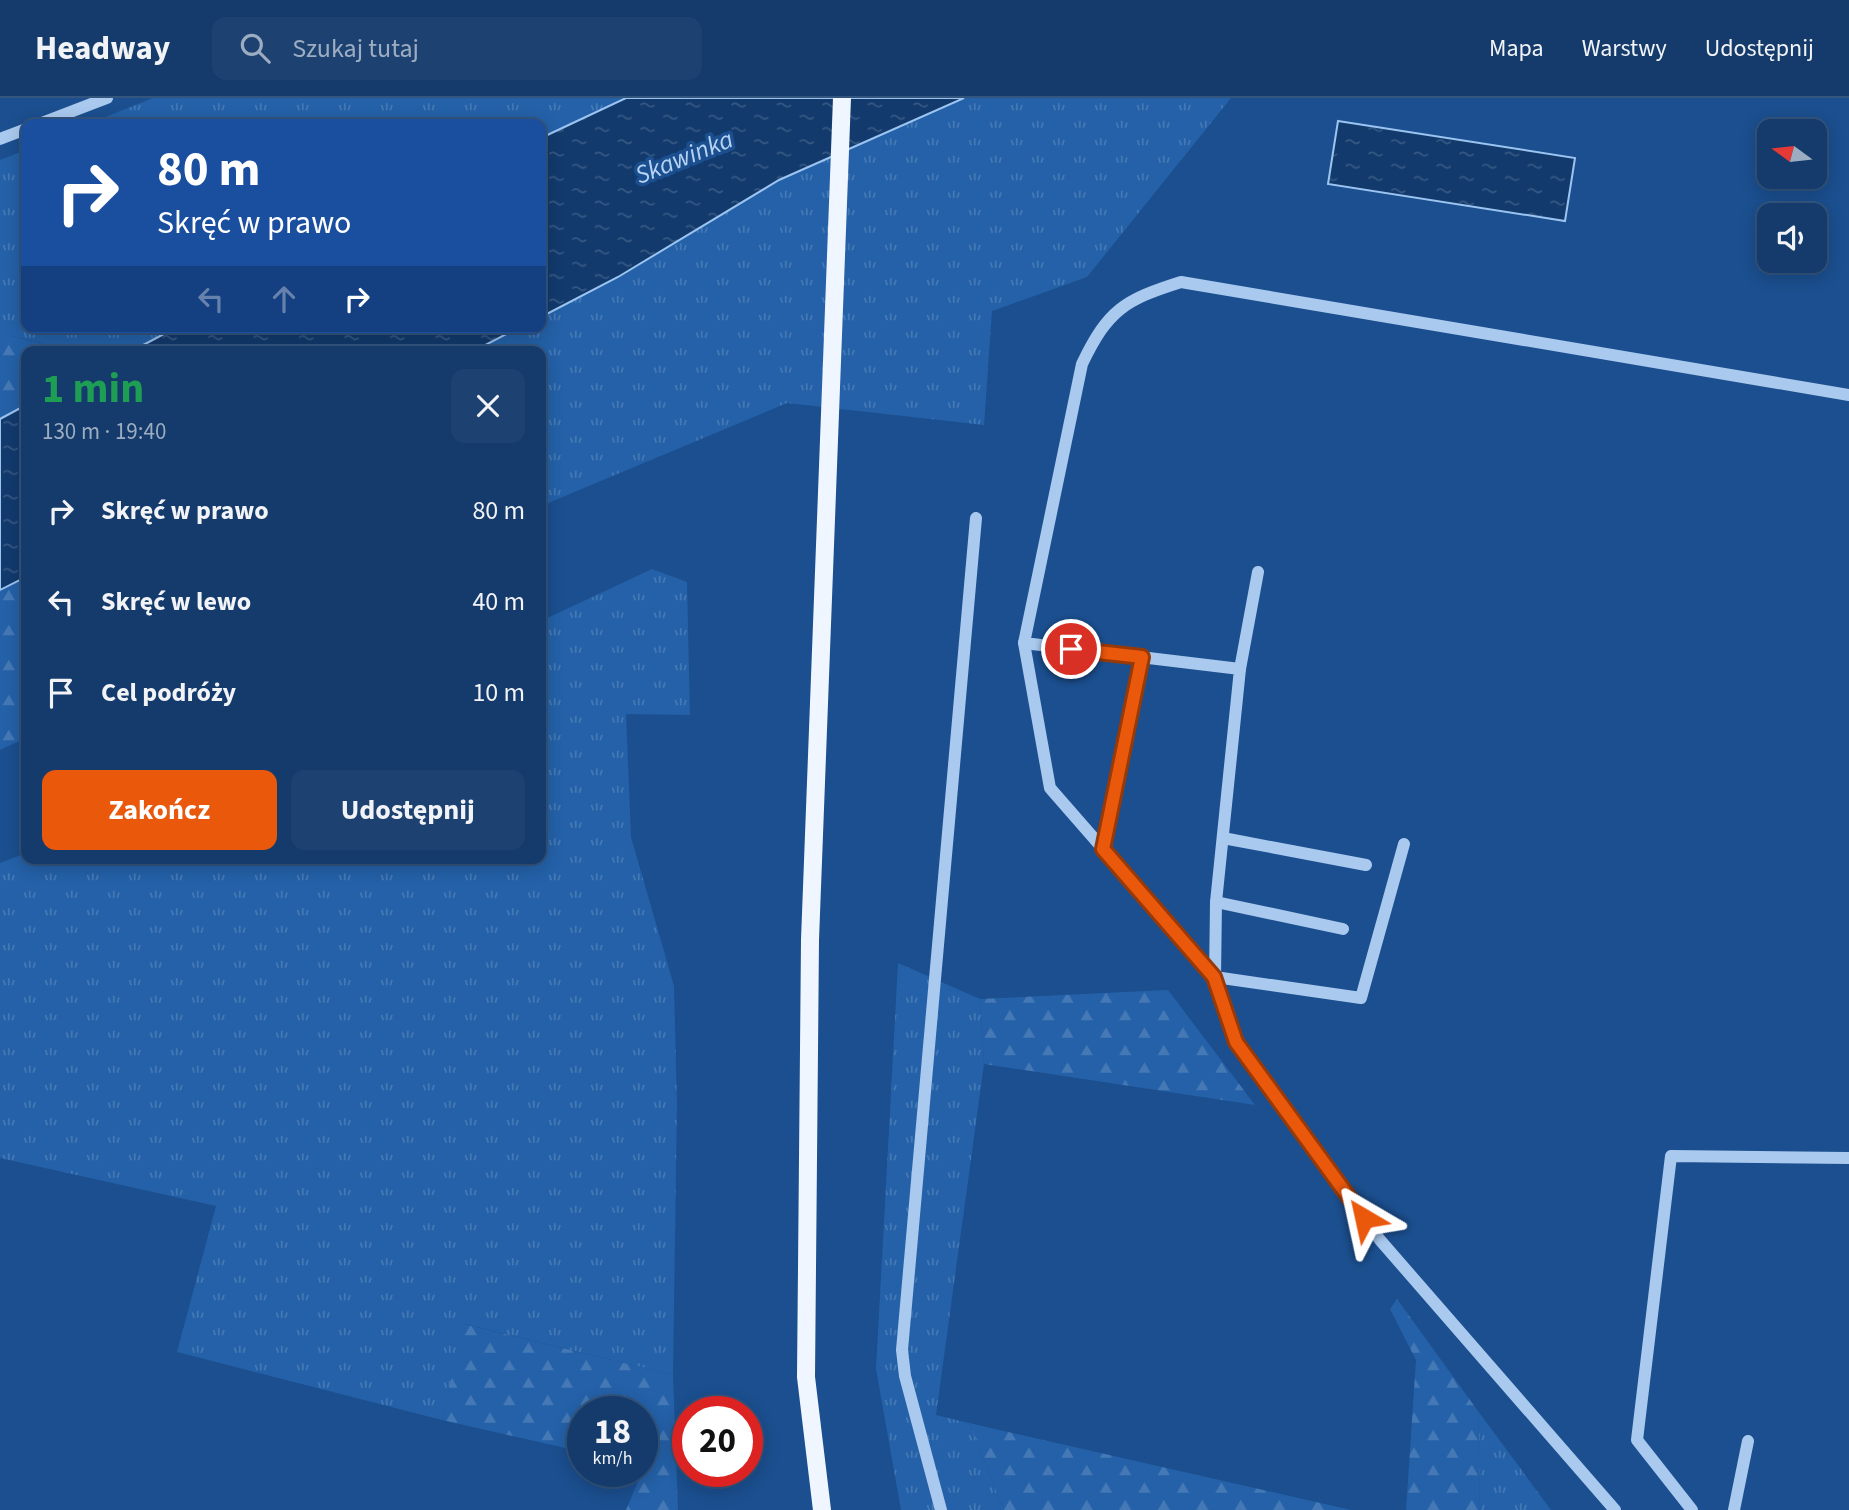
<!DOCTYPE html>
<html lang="pl">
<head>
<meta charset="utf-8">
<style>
  :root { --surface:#143b6b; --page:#1d4271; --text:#f1f3f6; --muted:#9dadc1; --line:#33557e; --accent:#ea580c }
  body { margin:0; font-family:"Source Sans 3",sans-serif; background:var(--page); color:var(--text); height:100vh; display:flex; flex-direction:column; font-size:26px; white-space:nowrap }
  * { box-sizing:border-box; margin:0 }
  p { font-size:23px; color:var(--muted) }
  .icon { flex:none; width:38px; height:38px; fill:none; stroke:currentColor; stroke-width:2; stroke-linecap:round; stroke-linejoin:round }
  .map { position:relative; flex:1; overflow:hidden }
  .side { position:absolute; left:21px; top:248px; width:525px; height:518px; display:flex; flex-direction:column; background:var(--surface); border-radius:14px; box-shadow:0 4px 18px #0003,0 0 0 2px var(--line) }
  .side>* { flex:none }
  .hud { position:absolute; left:21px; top:21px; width:525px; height:214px; border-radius:14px; box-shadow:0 4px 18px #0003,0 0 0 2px var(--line); background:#1a4fa0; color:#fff; overflow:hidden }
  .needle { width:46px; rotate:285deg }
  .tools { position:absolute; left:1757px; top:21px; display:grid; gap:14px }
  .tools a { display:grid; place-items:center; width:70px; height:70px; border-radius:14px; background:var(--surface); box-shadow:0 4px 18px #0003,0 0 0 2px var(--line); font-size:35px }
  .speed { position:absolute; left:567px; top:1298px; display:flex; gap:14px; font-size:35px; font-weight:700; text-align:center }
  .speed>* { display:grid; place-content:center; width:91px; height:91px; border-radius:50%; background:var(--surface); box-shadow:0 4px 18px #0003,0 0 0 2px var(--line); line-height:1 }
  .speed small { font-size:18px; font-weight:400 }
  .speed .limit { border:10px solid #d22; background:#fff; color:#111 }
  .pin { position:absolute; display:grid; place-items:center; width:60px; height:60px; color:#fff; margin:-30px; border:4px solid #fff; border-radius:50%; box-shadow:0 2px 7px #0007 }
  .me { position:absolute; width:77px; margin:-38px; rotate:324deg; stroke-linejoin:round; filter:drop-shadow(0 0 5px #0008) }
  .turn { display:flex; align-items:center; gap:24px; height:147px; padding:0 21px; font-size:32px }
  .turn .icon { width:91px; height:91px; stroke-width:2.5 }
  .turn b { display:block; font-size:49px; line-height:60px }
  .lanes { display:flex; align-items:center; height:66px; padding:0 21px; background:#0003; justify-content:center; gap:35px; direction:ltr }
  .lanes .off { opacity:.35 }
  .round { display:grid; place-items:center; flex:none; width:74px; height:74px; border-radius:14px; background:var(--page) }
  .head { display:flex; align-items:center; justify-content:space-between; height:119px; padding:0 21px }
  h1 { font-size:42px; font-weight:700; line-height:52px; color:#1e9e55 }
  .primary-button { display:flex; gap:14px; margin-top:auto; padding:14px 21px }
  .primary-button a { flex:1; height:80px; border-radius:14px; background:var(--accent); color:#fff; font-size:28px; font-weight:700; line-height:80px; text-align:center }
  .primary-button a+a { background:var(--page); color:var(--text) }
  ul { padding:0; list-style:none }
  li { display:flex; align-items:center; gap:21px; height:91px; padding:0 21px }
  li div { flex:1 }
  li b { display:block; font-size:26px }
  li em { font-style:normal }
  header { display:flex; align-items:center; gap:42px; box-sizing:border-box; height:98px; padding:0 35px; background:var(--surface); border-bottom:2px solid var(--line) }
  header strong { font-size:33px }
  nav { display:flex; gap:38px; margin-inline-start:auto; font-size:24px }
  .search { width:490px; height:63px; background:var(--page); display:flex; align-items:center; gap:18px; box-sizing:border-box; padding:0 24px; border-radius:14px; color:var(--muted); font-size:26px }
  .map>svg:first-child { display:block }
  .grass { fill:url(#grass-tufts) }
  .forest { fill:url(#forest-firs) }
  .water { fill:url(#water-ripples); stroke:#9cc4f0; stroke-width:2 }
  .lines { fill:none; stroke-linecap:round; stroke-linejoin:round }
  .minor { stroke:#a9c9ee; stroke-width:12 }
  .major { stroke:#f0f6ff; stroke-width:18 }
  .route-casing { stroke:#983908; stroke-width:18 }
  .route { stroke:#ea580c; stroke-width:12 }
  .labels { text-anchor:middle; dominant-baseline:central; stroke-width:7; stroke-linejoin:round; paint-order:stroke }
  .water-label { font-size:26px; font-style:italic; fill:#b5d3f5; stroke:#1b4f8f }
</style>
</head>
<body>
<header>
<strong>Headway</strong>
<div class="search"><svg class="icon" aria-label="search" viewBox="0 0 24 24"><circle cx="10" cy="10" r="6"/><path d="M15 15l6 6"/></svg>Szukaj tutaj</div>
<nav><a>Mapa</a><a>Warstwy</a><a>Udostępnij</a></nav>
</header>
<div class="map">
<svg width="1849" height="1412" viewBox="0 0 1849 1412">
  <defs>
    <pattern id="grass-tufts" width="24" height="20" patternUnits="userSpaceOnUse" patternTransform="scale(1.75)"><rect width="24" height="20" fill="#2461a8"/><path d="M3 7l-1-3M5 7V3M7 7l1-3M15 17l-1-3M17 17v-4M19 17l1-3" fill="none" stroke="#4579b5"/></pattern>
    <pattern id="forest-firs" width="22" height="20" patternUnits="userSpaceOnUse" patternTransform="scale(1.75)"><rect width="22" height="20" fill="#2461a8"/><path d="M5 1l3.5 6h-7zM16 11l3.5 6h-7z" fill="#4579b5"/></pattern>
    <pattern id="water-ripples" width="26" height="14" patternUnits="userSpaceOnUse" patternTransform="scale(1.75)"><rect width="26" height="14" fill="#123a6d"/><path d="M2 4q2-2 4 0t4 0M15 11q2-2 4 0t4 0" fill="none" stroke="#365883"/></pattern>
  </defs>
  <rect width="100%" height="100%" fill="#1b4f8f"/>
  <g class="grass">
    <polygon points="153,0 626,0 541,40 541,26 88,26"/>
    <polygon points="964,0 1231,0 1087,179 992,213 984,327 787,305 541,408 541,254 472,254 520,229 541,229 541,219 618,179 779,82"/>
    <polygon points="26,52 26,229 177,229 130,254 78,254 13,238 0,245 0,62"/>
    <polygon points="652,471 687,484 690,617 626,616 631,739 674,888 677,1005 673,1277 465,1226 442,1322 177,1254 216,1108 0,1060 0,765 26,755 26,761 541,761 541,523"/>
    <polygon points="898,865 980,901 984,966 936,1317 969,1325 1004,1412 901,1412 876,1271"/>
    <polygon points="1478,1313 1551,1412 1480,1412"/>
  </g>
  <g class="forest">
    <polygon points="12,238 78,254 26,254 26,307 0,321 0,245"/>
    <polygon points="26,479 26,640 0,652 0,492"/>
    <polygon points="1168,892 1255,1007 984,966 980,901"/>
    <polygon points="1397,1201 1478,1313 1480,1412 1406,1412 1416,1262 1390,1211"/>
    <polygon points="464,1226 673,1277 678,1412 626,1412 644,1369 642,1314 583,1314 583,1354 442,1322"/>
    <polygon points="969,1325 1351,1412 1004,1412"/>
  </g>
  <g class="water">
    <polygon points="626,0 964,0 779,82 618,179 541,219 541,40"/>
    <polygon points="1338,23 1575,60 1565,123 1328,86"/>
    <polygon points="177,229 520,229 472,254 130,254"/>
    <polygon points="26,307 26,479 0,492 0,321"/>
  </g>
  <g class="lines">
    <g class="minor">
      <polyline points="39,26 107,0"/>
      <polyline points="0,41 26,31"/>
      <polyline points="1024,545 1050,690 1215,879 1361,900 1404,746"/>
      <polyline points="1240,571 1258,474"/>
      <polyline points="1223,740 1366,767"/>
      <polyline points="1103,751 1142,559"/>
      <polyline points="1216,804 1343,831"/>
      <polyline points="941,1412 905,1278 902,1252 976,420"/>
      <path d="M 1615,1412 L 1380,1142 L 1236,944 L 1215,879 L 1216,804 L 1240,571 L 1024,545 L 1082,266 C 1108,212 1124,202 1181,184 L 1849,297"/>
      <polyline points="1692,1412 1637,1342 1671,1058 1849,1060"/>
      <polyline points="1734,1412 1748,1343"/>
    </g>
    <polyline class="major" points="822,1412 806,1279 810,842 842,0"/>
  </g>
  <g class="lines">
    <defs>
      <polyline id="route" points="1071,551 1142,559 1103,751 1214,879 1236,944 1364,1120"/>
    </defs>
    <use href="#route" class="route-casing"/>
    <use href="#route" class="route"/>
  </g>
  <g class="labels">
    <g class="water-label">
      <text transform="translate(684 59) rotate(-22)">Skawinka</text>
    </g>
  </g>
</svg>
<div class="tools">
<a><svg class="needle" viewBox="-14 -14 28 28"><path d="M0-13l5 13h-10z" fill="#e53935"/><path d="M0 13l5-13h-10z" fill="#9dadc1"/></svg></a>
<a><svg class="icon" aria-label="sound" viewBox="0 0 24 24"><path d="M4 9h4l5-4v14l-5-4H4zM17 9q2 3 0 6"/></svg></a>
</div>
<div class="speed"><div>18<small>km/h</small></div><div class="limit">20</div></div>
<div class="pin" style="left:1071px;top:551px;background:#d93025"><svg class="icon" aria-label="arrive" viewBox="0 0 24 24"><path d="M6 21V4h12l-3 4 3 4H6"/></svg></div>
<svg class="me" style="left:1364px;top:1120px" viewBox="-20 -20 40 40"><path d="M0-17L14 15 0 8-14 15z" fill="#ea580c" stroke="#fff" stroke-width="4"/></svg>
<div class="hud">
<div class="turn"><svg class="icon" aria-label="right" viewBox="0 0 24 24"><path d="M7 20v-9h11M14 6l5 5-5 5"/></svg><div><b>80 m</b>Skręć w prawo</div></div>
<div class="lanes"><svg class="icon off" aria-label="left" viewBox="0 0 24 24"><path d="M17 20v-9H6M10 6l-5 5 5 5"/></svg><svg class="icon off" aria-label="ahead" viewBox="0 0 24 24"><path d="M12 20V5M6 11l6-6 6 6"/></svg><svg class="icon" aria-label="right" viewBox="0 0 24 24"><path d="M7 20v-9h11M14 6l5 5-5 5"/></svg></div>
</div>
<section class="side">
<div class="head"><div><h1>1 min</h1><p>130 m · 19:40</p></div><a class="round"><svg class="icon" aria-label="close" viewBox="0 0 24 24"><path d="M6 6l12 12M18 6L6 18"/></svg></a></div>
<ul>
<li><svg class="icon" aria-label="right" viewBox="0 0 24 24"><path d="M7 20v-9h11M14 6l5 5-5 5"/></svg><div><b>Skręć w prawo</b></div><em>80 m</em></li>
<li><svg class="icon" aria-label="left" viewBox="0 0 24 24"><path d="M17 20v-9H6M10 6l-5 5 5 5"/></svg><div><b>Skręć w lewo</b></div><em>40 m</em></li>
<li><svg class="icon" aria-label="arrive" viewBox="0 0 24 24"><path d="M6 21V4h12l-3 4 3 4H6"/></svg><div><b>Cel podróży</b></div><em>10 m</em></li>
</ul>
<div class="primary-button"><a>Zakończ</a><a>Udostępnij</a></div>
</section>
</div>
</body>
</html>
